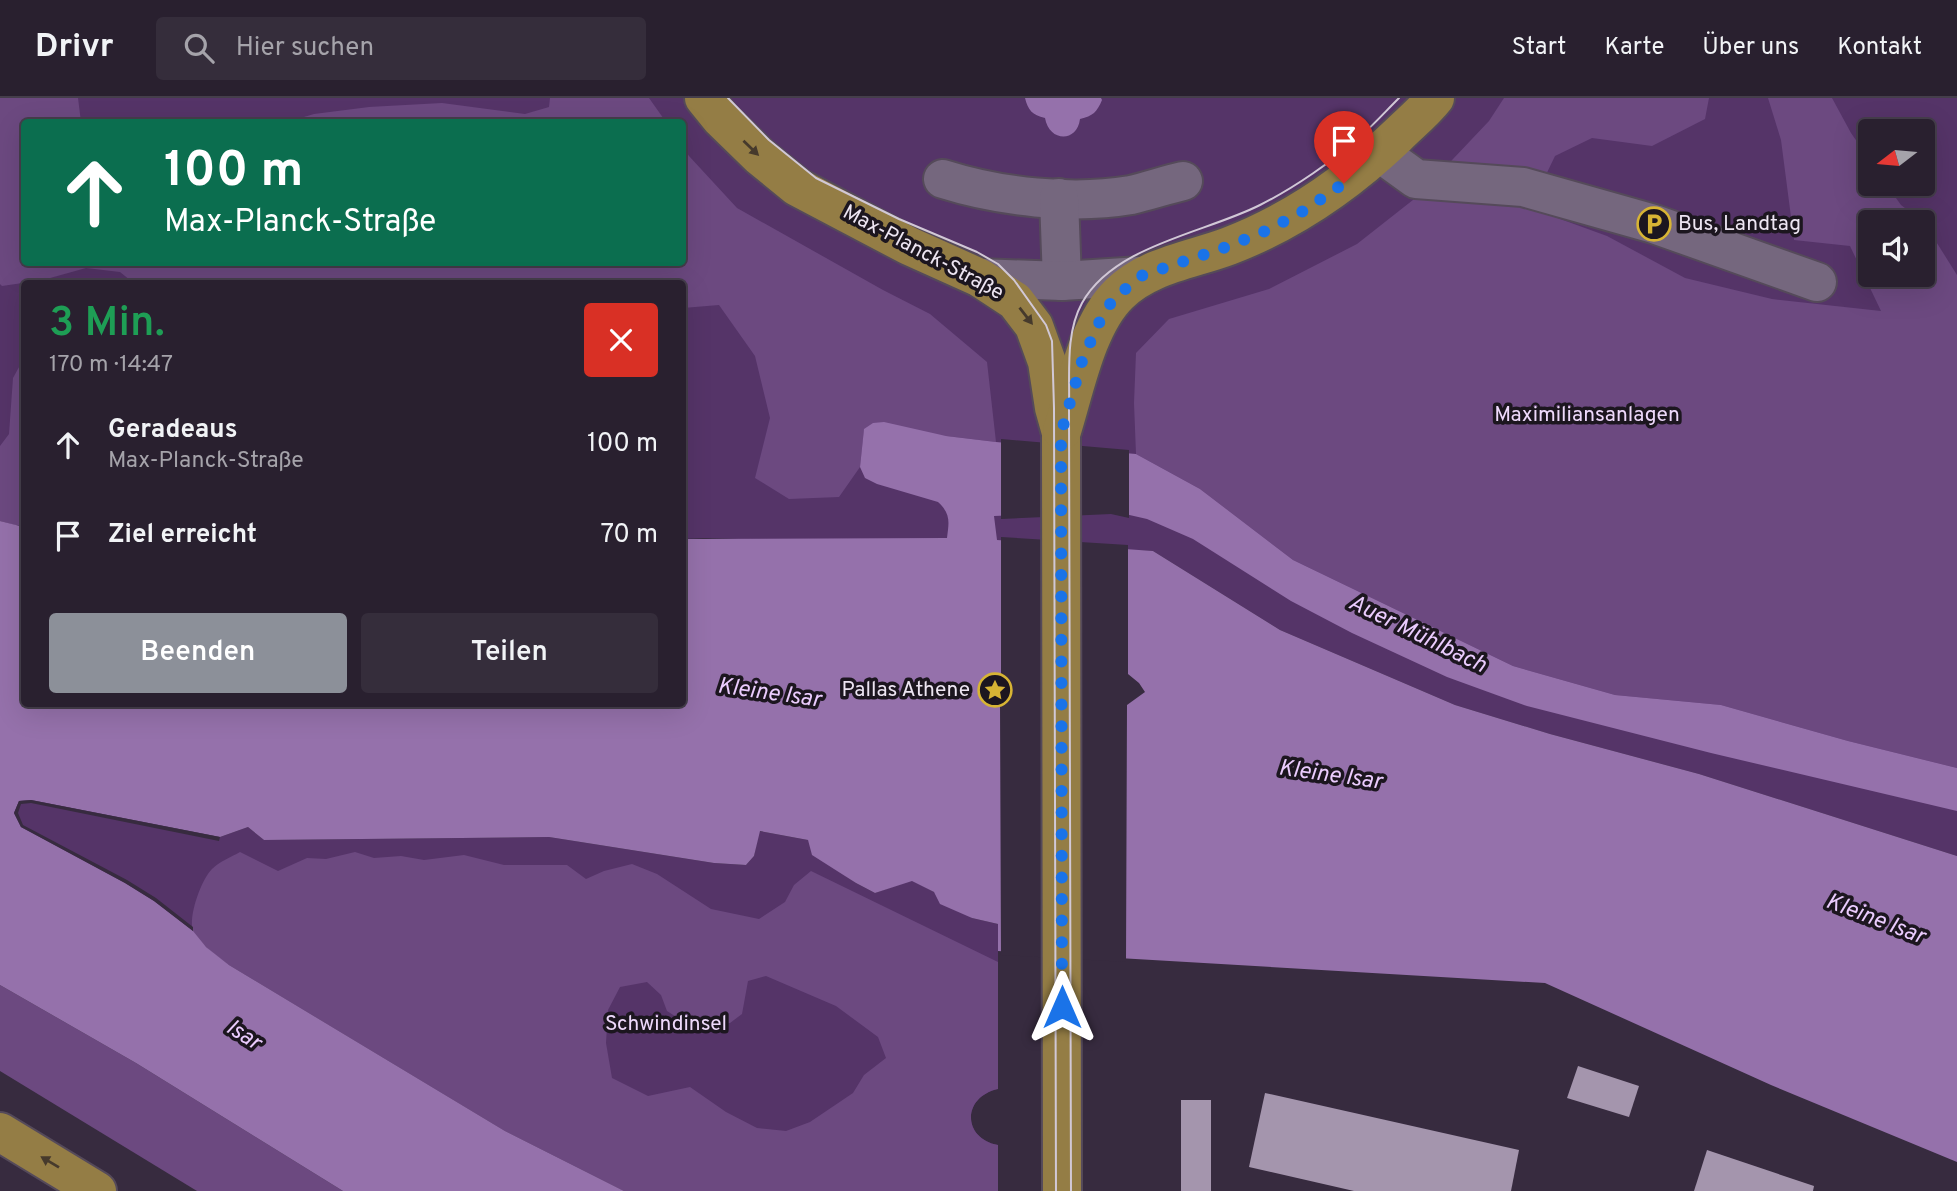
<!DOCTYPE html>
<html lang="de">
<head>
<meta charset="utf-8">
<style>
  :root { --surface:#29202f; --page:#352d3b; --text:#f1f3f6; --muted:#a5a3aa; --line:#453e4b; --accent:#8c9099 }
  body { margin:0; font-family:Overpass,sans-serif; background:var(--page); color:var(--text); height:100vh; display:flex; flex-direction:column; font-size:26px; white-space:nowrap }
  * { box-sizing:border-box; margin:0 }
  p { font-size:23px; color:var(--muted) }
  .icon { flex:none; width:38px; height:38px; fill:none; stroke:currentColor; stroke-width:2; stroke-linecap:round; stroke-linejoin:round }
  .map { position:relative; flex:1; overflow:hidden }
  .drawer { position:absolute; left:21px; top:182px; width:665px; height:427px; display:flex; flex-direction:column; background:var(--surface); border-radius:7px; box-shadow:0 7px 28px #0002,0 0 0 2px var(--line) }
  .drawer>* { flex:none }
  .banner { position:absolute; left:21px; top:21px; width:665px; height:147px; border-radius:7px; box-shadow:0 7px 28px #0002,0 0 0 2px var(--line); background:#0b6e4f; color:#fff; overflow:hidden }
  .needle { width:46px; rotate:254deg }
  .fabs { position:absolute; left:1858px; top:21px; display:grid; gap:14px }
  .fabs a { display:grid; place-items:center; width:77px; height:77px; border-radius:7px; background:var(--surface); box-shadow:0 7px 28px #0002,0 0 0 2px var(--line); font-size:35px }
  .pin { position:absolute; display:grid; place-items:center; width:60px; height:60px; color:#fff; margin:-72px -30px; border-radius:50% 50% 50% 0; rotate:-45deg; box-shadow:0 0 7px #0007 }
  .pin .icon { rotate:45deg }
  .me { position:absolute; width:77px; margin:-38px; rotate:0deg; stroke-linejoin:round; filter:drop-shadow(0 0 5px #0008) }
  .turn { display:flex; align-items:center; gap:24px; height:147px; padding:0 28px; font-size:32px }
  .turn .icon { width:91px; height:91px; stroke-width:2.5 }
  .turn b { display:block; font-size:49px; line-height:60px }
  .round { display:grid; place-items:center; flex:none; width:74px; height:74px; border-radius:7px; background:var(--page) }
  .summary { display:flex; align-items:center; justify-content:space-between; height:119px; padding:0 28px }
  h1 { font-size:42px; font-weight:600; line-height:52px; color:#1e9e55 }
  .cta { display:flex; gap:14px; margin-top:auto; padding:14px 28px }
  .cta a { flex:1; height:80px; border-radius:7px; background:var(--accent); color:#fff; font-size:28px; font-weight:600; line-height:80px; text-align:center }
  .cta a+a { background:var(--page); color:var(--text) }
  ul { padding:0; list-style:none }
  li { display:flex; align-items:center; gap:21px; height:91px; padding:0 28px }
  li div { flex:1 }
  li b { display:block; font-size:26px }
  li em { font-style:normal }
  header { display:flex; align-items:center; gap:42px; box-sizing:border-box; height:98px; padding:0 35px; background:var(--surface); border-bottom:2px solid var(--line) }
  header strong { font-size:33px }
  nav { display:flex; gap:38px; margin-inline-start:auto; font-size:24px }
  .search { width:490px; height:63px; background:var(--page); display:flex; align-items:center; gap:18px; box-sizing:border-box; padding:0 24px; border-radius:7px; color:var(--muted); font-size:26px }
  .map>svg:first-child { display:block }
  .green { fill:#553468; fill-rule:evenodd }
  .forest { fill:#6c4980; fill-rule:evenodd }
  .water { fill:#9571ab }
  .pier { fill:#372b3f }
  .building { fill:#a495ad }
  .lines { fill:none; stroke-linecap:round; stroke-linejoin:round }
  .minor-casing { stroke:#554a5a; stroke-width:42 }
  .major-casing { stroke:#554a5a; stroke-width:42 }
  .minor { stroke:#75677e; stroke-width:38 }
  .major { stroke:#947d45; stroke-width:38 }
  .tram { stroke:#d1c8d6; stroke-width:2 }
  .oneway { fill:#463a2c }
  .route { stroke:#1a73e8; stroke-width:12; stroke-dasharray:0 21.6 }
  .labels { text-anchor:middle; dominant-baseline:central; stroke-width:7; stroke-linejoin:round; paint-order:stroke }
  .poi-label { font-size:21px; fill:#ede5f2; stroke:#1c161f; text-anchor:start }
  .street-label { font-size:21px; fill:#ede5f2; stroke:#1c161f }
  .park-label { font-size:21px; fill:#eed9fb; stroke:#1c161f }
  .water-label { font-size:23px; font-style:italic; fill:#ebccfe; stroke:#1c161f }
</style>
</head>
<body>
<header>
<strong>Drivr</strong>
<div class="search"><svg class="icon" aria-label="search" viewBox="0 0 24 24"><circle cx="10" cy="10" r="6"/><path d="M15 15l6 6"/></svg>Hier suchen</div>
<nav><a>Start</a><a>Karte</a><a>Über uns</a><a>Kontakt</a></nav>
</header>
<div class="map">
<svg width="1957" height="1093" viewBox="0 0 1957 1093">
  <rect width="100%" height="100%" fill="#372b3f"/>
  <g class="green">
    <path d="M 0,0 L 1957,0 L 1957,758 L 1699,676 L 1550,636 L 1455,607 L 1280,532 L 1153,453 L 704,440 L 683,441 L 682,186 L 24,186 L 24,429 L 0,423 ZM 24,24 L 682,24 L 682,164 L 24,164 ZM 1871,33 L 1923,33 L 1923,86 L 1871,86 ZM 1871,124 L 1923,124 L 1923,177 L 1871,177 Z"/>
    <path d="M 31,702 L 220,739 L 248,729 L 264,742 L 549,739 L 714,765 L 746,767 L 754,758 L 759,733 L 808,742 L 837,772 L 856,785 L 875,795 L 912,782 L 934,794 L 972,820 L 998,826 L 998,991 C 962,999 962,1040 998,1047 L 998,1093 L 624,1093 L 505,1033 L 229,867 L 206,849 L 21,729 L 14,715 L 19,703 Z"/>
  </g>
  <g class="forest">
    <polygon points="0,0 78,0 81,24 24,24 24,164 682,164 683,49 689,58 737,110 883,192 930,216 987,264 996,344 946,338 864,332 860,369 839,399 789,401 755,380 770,320 755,258 719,207 683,210 682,186 135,186 120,174 86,170 43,182 2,188 0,186"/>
    <polygon points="550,0 649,0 666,24 287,24 314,16 369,9 442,5 525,16 549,9"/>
    <polygon points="1504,0 1709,0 1705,21 1652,48 1592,40 1555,58 1530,110 1607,138 1685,180 1772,201 1881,213 1850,148 1794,142 1781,42 1768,0 1832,0 1851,35 1871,64 1871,86 1886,86 1901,107 1923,124 1871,124 1871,177 1923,177 1923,124 1925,126 1957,177 1957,670 1848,643 1721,607 1615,597 1513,568 1293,462 1200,391 1136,356 1134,305 1136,255 1169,221 1269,191 1357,146 1418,98 1489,23"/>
    <polygon points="24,260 24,427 15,427 0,423 0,348 9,336 13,280"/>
    <path d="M 240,754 L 278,773 L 307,760 L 326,761 L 355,754 L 374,760 L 401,758 L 424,762 L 464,757 L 504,767 L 567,767 L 586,781 L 604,773 L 632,766 L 657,776 L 711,811 L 759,821 L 785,804 L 794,787 L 811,773 L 998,864 L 998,991 C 962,999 962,1040 998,1047 L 998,1093 L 624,1093 L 505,1033 L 229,867 C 219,859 197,845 193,833 C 188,819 201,782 212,771 C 219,764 231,759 240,754 ZM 766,878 L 836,908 L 878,939 L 886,960 L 864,977 L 853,995 L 810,1024 L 786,1033 L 757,1030 L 726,1014 L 690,989 L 648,998 L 612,980 L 606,945 L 608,912 L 620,889 L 647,884 L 661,897 L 667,913 L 692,929 L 730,925 L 742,916 L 748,883 Z"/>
    <polygon points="0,887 136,965 343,1093 197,1093 0,973"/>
  </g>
  <g class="water">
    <path d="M 1025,0 L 1101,0 L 1102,2 C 1097,14 1093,18 1080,21 C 1077,45 1049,44 1045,20 C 1032,17 1028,12 1025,0 Z"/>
    <path d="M 884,324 L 946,338 L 996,344 L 1136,356 L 1200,391 L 1293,462 L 1513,568 L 1615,597 L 1721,607 L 1848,643 L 1957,670 L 1957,713 L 1711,655 L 1527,608 L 1447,579 L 1352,535 L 1291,503 L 1193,441 L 1147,421 L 1112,413 L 994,418 L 997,442 L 1153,453 L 1280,532 L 1455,607 L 1550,636 L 1699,676 L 1957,758 L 1957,1064 L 1771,987 L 1545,885 L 998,853 L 998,826 L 972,820 L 940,806 L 934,794 L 912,783 L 875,795 L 856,785 L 812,757 L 808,742 L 760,733 L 754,758 L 746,767 L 714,765 L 549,739 L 264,742 L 248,729 L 220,739 L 31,702 L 19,703 L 14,715 L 21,729 L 125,785 L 154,803 L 193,833 L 206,849 L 229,867 L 505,1033 L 624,1093 L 343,1093 L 136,965 L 0,887 L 0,423 L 24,429 L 24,606 L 682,606 L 683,441 L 947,440 C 949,424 951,416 938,404 L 877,386 L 865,380 L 860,369 L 864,331 L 873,325 Z"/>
  </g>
  <g class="pier">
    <polygon points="1001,341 1129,352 1129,420 1111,416 1001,421"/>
    <polygon points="1001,439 1128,447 1128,576 1139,585 1145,594 1127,607 1126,864 1001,857 1000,605 990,599 984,591 989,584 1001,578"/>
    <polygon points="31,702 220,739 219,743 31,705 21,706 18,715 23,727 127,782 156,800 193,829 193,833 154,803 125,785 21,729 14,715 19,703"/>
  </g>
  <g class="building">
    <polygon points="1578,968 1639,988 1629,1019 1567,1000"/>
    <polygon points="1265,995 1519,1052 1511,1093 1354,1093 1249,1069"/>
    <rect x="1181" y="1002" width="30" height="91"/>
    <polygon points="1707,1052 1814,1088 1813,1093 1694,1093"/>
  </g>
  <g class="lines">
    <defs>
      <g id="minor">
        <polyline points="1380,55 1416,81 1523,89 1654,126 1817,184"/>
        <path d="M 943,81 C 1000,99 1072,107 1131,97 C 1148,93 1166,87 1183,83"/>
        <polyline points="1059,100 1062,183"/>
        <polyline points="980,180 1062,183 1141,178"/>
      </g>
      <g id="major">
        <polyline points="704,0 721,21 759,58 797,89 909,148 980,180 1015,203 1034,228 1047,264 1054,310 1061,335 1062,1093"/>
        <path d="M 1062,333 C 1075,292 1087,227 1119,196 C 1148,167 1192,162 1229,148 C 1294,123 1348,85 1397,38 C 1410,25 1424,14 1435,0"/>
        <polyline points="0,1034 97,1093"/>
      </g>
    </defs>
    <use href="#minor" class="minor-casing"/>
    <use href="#major" class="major-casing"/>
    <use href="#minor" class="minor"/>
    <use href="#major" class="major"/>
    <g class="tram">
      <polyline points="728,0 769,42 816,80 899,121 977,154 998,166 1014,182 1046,227 1052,243 1054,310 1056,1093"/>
      <path d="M 1071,1093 L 1069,310 C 1070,276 1065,236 1082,205 C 1114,147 1205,135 1260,107 C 1294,90 1333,63 1361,38 C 1374,26 1386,13 1399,0"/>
    </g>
  </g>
  <defs><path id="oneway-solid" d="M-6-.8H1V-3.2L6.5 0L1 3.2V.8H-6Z" transform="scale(1.75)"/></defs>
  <g class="oneway">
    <use href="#oneway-solid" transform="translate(751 50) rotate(44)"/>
    <use href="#oneway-solid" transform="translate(1026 218) rotate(52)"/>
    <use href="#oneway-solid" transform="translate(50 1064) rotate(-149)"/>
  </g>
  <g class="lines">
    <polyline class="route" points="1062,909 1061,335 1083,260 1105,212 1118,197 1141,178 1229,148 1268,132 1305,112 1344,85"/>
  </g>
  <defs>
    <symbol id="parking-ring" viewBox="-11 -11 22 22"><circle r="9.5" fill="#1c161f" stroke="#d7b434" stroke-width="1.5"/><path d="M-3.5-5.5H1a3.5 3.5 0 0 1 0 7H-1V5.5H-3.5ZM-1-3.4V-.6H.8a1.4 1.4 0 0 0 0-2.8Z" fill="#d7b434"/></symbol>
    <symbol id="sight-ring" viewBox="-11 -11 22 22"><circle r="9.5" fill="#1c161f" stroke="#d7b434" stroke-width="1.5"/><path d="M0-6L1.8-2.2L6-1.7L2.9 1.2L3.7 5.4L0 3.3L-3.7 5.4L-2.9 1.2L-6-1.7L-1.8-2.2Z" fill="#d7b434"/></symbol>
  </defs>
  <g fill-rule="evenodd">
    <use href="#parking-ring" x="1635" y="107" width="38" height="38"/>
    <use href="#sight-ring" x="976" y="573" width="38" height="38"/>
  </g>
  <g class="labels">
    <g class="poi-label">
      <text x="1678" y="126">Bus, Landtag</text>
      <text x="970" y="592" text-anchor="end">Pallas Athene</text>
    </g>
    <g class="street-label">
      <text transform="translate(923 155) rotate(28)">Max-Planck-Straße</text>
    </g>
    <g class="park-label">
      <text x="1587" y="317">Maximiliansanlagen</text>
      <text x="666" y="926">Schwindinsel</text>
    </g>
    <g class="water-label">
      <text transform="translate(1417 537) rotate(26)">Auer Mühlbach</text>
      <text transform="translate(769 596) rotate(8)">Kleine Isar</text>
      <text transform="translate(1330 678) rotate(8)">Kleine Isar</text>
      <text transform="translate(1875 822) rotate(21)">Kleine Isar</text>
      <text transform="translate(243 938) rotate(33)">Isar</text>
    </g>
  </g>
</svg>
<div class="fabs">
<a><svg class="needle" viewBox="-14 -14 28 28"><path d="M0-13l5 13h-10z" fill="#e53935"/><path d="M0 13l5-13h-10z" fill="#a5a3aa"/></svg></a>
<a><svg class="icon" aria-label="sound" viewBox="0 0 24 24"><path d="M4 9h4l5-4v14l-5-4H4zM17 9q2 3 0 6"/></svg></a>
</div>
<div class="pin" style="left:1344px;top:85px;background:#d93025"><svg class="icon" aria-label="arrive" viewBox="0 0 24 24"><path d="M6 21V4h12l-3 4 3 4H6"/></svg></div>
<svg class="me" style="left:1062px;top:909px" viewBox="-20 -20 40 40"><path d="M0-17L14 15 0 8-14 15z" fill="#1a73e8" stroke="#fff" stroke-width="4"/></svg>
<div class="banner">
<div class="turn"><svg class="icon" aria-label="ahead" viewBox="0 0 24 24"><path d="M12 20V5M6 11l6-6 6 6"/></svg><div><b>100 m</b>Max-Planck-Straße</div></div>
</div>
<section class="drawer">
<div class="summary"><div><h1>3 Min.</h1><p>170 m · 14:47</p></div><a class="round" style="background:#d93025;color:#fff"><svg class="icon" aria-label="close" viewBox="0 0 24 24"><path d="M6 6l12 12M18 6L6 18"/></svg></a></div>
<ul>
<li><svg class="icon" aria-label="ahead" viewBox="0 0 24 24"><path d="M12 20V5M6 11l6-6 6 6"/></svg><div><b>Geradeaus</b><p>Max-Planck-Straße</p></div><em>100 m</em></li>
<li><svg class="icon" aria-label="arrive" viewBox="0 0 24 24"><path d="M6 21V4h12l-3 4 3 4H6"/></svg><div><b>Ziel erreicht</b></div><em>70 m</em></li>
</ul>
<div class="cta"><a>Beenden</a><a>Teilen</a></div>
</section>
</div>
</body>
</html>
